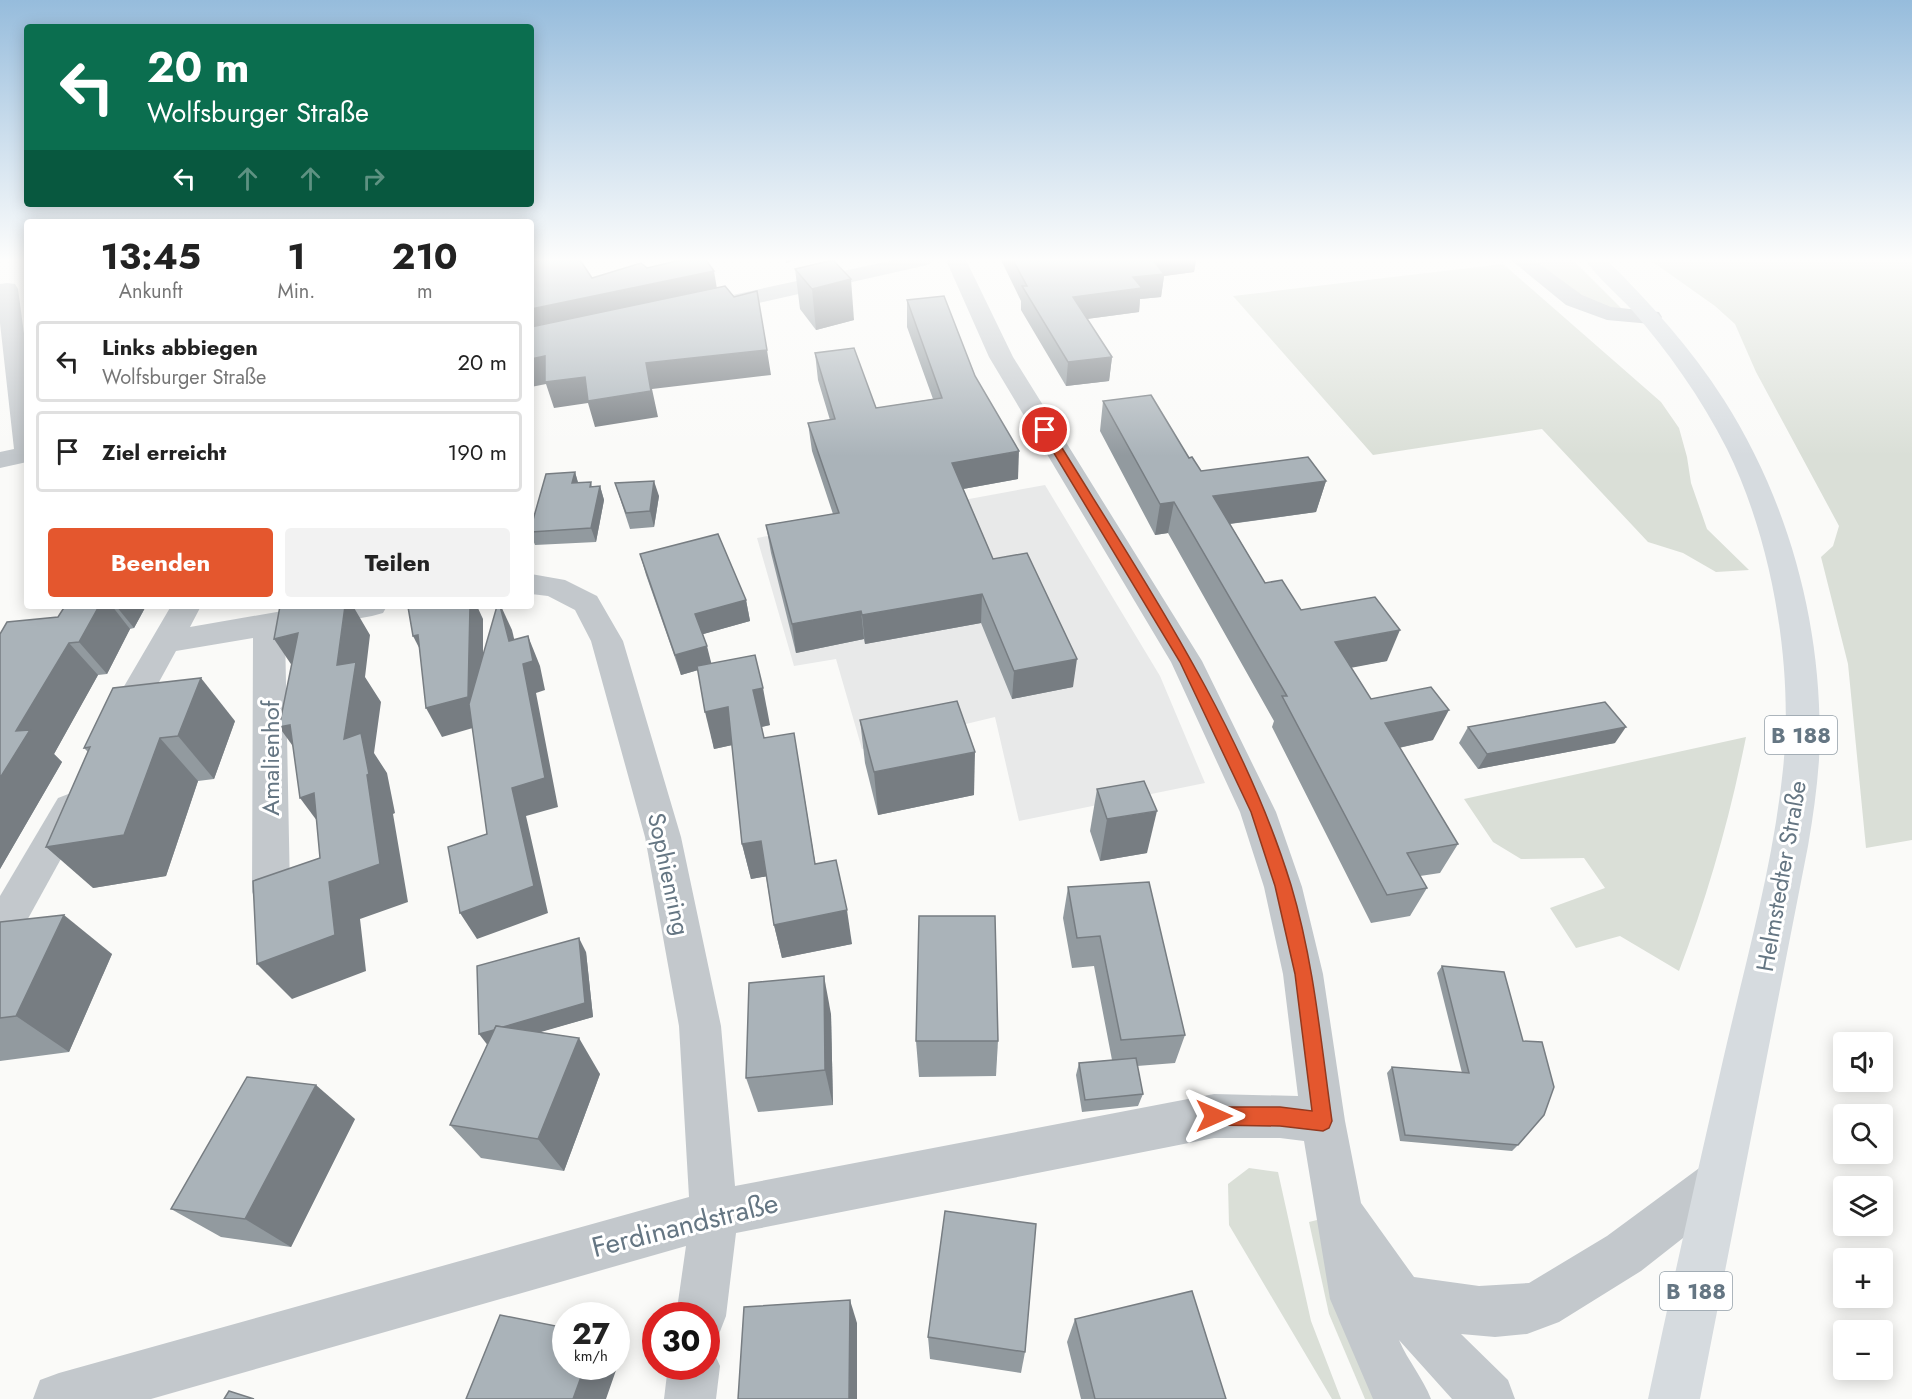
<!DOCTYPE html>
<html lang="de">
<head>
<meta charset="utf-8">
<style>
  :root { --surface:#fff; --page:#f2f2f2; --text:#222; --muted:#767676; --line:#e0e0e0; --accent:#e4572e }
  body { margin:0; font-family:Jost,sans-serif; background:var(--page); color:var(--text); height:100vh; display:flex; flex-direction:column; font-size:22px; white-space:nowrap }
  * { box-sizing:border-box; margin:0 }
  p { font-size:20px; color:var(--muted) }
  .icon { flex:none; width:33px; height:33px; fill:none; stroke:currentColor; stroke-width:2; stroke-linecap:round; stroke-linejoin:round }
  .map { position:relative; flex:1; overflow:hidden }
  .side { position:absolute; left:24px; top:219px; width:510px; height:390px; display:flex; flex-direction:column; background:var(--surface); border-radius:6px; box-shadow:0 3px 15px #0003 }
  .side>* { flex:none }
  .hud { position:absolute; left:24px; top:24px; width:510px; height:183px; border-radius:6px; box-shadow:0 3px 15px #0003; background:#0b6e4f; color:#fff; overflow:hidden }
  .fabs { position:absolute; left:1833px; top:1032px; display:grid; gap:12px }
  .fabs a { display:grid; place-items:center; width:60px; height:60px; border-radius:6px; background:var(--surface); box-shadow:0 3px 15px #0003; font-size:30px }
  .speed { position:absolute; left:552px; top:1302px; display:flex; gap:12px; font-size:30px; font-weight:700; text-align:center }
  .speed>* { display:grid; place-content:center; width:78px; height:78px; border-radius:50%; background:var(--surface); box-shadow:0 3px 15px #0003; line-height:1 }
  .speed small { font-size:15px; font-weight:400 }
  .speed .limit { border:9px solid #d22; background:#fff; color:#111 }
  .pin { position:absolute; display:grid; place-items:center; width:51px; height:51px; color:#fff; margin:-26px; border:3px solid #fff; border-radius:50%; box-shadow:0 2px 6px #0007 }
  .me { position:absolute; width:66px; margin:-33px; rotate:90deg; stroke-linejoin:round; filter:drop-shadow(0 0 4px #0008) }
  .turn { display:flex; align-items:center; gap:21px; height:126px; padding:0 24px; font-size:27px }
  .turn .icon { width:78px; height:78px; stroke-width:2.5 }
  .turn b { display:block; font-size:42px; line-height:51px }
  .lanes { display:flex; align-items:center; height:57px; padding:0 24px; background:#0003; justify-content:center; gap:30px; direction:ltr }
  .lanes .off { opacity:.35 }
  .eta { display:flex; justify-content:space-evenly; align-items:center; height:102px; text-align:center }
  .eta b { font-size:36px; font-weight:700; line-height:42px }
  .button { display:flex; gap:12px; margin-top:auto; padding:12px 24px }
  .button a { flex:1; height:69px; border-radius:6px; background:var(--accent); color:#fff; font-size:24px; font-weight:700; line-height:69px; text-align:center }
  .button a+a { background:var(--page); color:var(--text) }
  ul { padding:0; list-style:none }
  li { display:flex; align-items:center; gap:18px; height:81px; margin:0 12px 9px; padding:0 12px; border:3px solid var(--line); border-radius:6px }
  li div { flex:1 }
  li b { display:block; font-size:22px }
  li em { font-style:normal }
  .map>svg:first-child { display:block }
  .built { fill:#e8e9e9 }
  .green { fill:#dadfd7 }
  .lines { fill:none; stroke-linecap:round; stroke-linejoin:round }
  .street { fill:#c3c8cc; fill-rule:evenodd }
  .primary { fill:#d6dbdf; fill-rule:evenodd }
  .wall { fill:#929a9f }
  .shaded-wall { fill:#777d82 }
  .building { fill:#aab3b9; stroke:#777d82; stroke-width:1.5 }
  .route { fill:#e4572e; stroke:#94391e; stroke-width:1.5 }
  .labels { text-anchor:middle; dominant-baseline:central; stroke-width:6; stroke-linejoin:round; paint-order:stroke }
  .shield { fill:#fff; stroke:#939fa8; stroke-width:1.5 }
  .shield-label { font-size:22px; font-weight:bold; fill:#657683 }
  .street-label { font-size:24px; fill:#657683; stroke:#fff }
  .near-street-label { font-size:28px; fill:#657683; stroke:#fff }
</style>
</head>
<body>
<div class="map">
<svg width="1912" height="1399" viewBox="0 0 1912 1399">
  <rect width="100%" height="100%" fill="#fafaf8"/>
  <polygon class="built" points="1045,485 1160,676 1205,783 1019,821 995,717 862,749 836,659 794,666 757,538"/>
  <g class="green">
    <path d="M 1529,260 L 1573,260 L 1623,310 C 1585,304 1559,282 1529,260 Z"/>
    <polygon points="1650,260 1912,260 1912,840 1866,848 1848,664 1821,557 1833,546 1839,526 1756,372 1735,324 1715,306"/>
    <polygon points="1503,264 1661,402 1679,428 1687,457 1691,483 1707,529 1749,570 1716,572 1683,553 1648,542 1542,429 1373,455 1233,296"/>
    <path d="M 1746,737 C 1730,817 1708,895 1679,971 L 1620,936 L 1576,948 L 1550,908 L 1605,888 L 1584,858 L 1521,859 L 1493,842 L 1464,799 Z"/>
    <polygon points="1249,1168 1278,1172 1311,1321 1341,1399 1332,1399 1229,1225 1228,1184"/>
    <polygon points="1321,1219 1382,1399 1365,1399 1329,1314 1309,1222"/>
  </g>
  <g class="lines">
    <g class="street">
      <polygon points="894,260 933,260 930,264 923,266 714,313 706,311 703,306 706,301 714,299"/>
      <path d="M 946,260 L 966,260 L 1013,357 L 1202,661 L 1276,812 L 1302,887 L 1323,974 L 1345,1121 L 1361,1203 L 1414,1277 L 1479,1286 L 1529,1283 L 1607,1236 L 1702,1166 L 1718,1159 L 1734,1166 L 1741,1182 L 1734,1198 L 1641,1271 L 1559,1322 L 1527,1334 L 1495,1337 L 1461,1334 L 1508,1380 L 1515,1399 L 1452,1399 L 1399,1340 C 1408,1361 1423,1378 1431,1399 L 1373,1399 L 1330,1299 L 1304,1141 L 1280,1138 L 1214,1138 L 736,1233 L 726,1316 L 719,1334 L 706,1339 L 706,1316 L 676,1316 L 686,1246 L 151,1399 L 33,1399 L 40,1380 L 59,1373 L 689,1197 L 679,1026 L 645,837 L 591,641 L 575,610 L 548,596 L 531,594 L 531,574 L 565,580 L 597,596 L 623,641 L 681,837 L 721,1026 L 735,1186 L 1214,1094 L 1298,1096 L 1283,974 L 1264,887 L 1240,812 L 1171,662 L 989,357 Z"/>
      <polygon points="1511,260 1534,260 1582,295 1611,307 1659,312 1662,317 1659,322 1651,324 1607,320 1566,305"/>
      <polygon points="7,283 15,284 18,289 27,356 27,462 0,468 0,452 14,449 0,323 0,284"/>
      <polygon points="171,606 201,606 190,627 311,606 387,606 383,613 372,616 285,632 290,892 285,904 271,909 257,904 252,892 253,638 176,651 131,733 119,737 107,733 102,724"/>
      <polygon points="71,793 84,798 89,808 14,944 0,950 0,896 58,798"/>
      <polygon points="706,1345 712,1348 720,1366 716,1399 664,1399 668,1366 706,1366"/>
    </g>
    <path class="primary" d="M 1585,260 L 1607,260 C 1650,303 1691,348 1724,400 C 1791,505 1825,635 1819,760 C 1817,789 1813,817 1808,846 L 1700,1399 L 1648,1399 C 1672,1286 1697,1173 1723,1060 C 1745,964 1773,867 1783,769 C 1794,667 1772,540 1727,449 C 1701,398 1668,351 1631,309 C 1616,293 1598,278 1585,260 Z"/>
  </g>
  <g class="wall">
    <polygon points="1001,260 1196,260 1194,272 1164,276 1161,297 1140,299 1139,312 1087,319 1112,357 1109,381 1066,386 1021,310 1021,301"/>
    <polygon points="795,269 854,320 816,330 800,309"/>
    <polygon points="907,300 975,376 1018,479 963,489 993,559 1073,687 1012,699 981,623 865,644 864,639 796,653 771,553 766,525 833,514 812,451 808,423 830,420 818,380 815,353 876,408 933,399 907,327"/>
    <polygon points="1103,401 1189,458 1201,471 1326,481 1316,512 1230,524 1265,583 1301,610 1387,661 1351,667 1371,699 1433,740 1399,748 1458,844 1440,873 1420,876 1427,888 1410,916 1371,923 1272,727 1274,721 1168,533 1155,535 1100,431"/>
    <polygon points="575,472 578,483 591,482 592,487 600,486 604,500 596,542 535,545 531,535 531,527"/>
    <polygon points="615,483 659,496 654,527 630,529"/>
    <polygon points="640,554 746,600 750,621 703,634 711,664 770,725 762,727 764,738 800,770 815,864 852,944 782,958 774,925 766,876 751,879 742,844 732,745 714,749 698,670 681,675 646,575"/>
    <polygon points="65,606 146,606 134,628 130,629 107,674 98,675 54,754 62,762 0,869 0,634 58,617"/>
    <polygon points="860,720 974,795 878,815 865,763"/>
    <polygon points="235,721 214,779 198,781 166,876 93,888 88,752 84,748"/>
    <polygon points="1468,727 1615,743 1478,769 1459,743"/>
    <polygon points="1097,789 1147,853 1100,861 1090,831"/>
    <polygon points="1068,887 1185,1035 1175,1063 1137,1066 1143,1094 1138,1106 1082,1112 1076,1075 1079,1063 1112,1060 1094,966 1072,968 1063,918"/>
    <polygon points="0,922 112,954 69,1052 0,1061"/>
    <polygon points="586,952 593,1017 539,1032 600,1074 564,1171 481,1158 450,1125"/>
    <polygon points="1442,966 1518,1145 1512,1151 1400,1141 1387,1073 1392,1067 1462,1073 1437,973"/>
    <polygon points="831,1014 833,1105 758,1112 746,1078"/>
    <polygon points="916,1041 998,1041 996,1076 919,1077"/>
    <polygon points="355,1119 291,1247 221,1237 171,1209"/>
    <polygon points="1075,1319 1226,1399 1081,1399 1067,1342"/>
    <polygon points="928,1337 1025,1352 1021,1373 930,1359"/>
  </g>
  <g class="shaded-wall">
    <polygon points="786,260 796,260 786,263"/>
    <polygon points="1152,260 1196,260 1194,272 1164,276 1161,297 1140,299 1139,312 1071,321 1073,297 1133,277"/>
    <polygon points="714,271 718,295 531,336 531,309"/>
    <polygon points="851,279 854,320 816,330 812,289"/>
    <polygon points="767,350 771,375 652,389 658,417 595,427 588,403 554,408 546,384 531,387 531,359 545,356 646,363"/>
    <polygon points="1112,357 1109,381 1066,386 1068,362"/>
    <polygon points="1019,451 1018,479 952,491 952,463"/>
    <polygon points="575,472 579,486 572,483"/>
    <polygon points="654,481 659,496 654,527 650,511"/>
    <polygon points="1326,481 1316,512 1206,527 1213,496"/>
    <polygon points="600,486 604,500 596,542 591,528"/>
    <polygon points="1174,502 1168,533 1155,535 1160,504"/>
    <polygon points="982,594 981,623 865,644 862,615"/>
    <polygon points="746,600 750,621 700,635 695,614"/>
    <polygon points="99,606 112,606 130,629 107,674 79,642"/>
    <polygon points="116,606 146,606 134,628"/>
    <polygon points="345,606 353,606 370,635 365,677 381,702 374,753 387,773 395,813 393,814 408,902 360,919 366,971 292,999 257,964 329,882 337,665"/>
    <polygon points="470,606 477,606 483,619 483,725 442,737 426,708"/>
    <polygon points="500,606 501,606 512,630 522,671 509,641"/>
    <polygon points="861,611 864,639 796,653 792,624"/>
    <polygon points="1400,630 1387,661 1324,673 1335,642"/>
    <polygon points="298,633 301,679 274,639"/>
    <polygon points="418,635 428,665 413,636"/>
    <polygon points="528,636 540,666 545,690 536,693 558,807 526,816 548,913 477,939 460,913 512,788 523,664"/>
    <polygon points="69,643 98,675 54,754 62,762 0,869 0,778 16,731"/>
    <polygon points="707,646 712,666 681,675 675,655"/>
    <polygon points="1077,659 1073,687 1012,699 1014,671"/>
    <polygon points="201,678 235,721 214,779 178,736"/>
    <polygon points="763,688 770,725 761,727 753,690"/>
    <polygon points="728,707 737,744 714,749 705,712"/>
    <polygon points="1449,710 1433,740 1371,754 1385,723"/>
    <polygon points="290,725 308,767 279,727"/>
    <polygon points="1626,727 1615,743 1478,769 1487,754"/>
    <polygon points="794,733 800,770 821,899 815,864"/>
    <polygon points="160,738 198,781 166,876 93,888 46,847"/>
    <polygon points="975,752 974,795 878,815 874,772"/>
    <polygon points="314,793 329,837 300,798"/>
    <polygon points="1157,811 1147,853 1100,861 1107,819"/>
    <polygon points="761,841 769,876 751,879 742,844"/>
    <polygon points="847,910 852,944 782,958 774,925"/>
    <polygon points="64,915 112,954 69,1052 16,1016"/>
    <polygon points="579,938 586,952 593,1017 489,1047 479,1034"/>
    <polygon points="824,976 831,1014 833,1105 825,1070"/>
    <polygon points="579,1038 600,1074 564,1171 538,1139"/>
    <polygon points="316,1085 355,1119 291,1247 245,1219"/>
    <polygon points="850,1300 857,1323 857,1399 849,1399"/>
    <polygon points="616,1353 621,1356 606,1399 573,1399 585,1366 616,1366"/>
  </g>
  <g class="building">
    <polygon points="538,260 580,260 592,278 641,263 647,268 681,260 706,260 714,271 531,309 531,262"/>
    <polygon points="833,260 851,279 812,289 795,269"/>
    <polygon points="1013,260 1153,260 1164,274 1133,277 1142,288 1073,297 1112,357 1068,362 1022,286 1027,286"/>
    <polygon points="725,286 734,297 757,291 767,350 646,363 651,391 588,401 585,377 545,382 545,356 531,359 531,327"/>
    <polygon points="944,296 975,376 1019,451 952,463 993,559 1027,553 1077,659 1014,671 982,594 862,615 861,611 792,624 766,525 839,513 808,423 835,419 815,353 854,348 876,408 942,398 907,300"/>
    <polygon points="1151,395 1189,458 1192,457 1201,471 1308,457 1326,481 1213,496 1265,583 1282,580 1301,610 1375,597 1400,630 1335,642 1371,699 1431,687 1449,710 1385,723 1458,844 1407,853 1427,888 1387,895 1282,696 1287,696 1174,502 1160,504 1103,401"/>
    <polygon points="575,472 572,483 591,482 590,487 600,486 591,528 531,532 531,527 546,474"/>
    <polygon points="654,481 650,511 626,513 615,483"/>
    <polygon points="718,534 746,600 695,614 707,646 675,655 640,554"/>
    <polygon points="65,606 99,606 79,642 69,643 16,731 30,730 0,778 0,634 7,622 58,617"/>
    <polygon points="280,606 345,606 337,665 356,662 344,739 361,733 369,774 367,775 380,864 329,882 335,935 257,964 253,881 320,858 314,793 300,798 290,725 279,727 298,633 274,639"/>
    <polygon points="411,606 470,606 468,697 426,708 418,635 413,636 408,607"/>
    <polygon points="497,606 500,606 509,641 528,636 533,661 523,664 545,778 512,788 534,886 460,913 448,847 487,834 469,704"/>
    <polygon points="755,655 763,688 753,690 764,738 794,733 815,864 836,860 847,910 774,925 761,841 742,844 728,707 705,712 697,666"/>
    <polygon points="201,678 178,736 160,738 124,835 46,847 90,747 84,748 113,688"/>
    <polygon points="957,701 975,752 874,772 860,720"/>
    <polygon points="1605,702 1626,727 1487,754 1468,727"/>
    <polygon points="1144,781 1157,811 1107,819 1097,789"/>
    <polygon points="1149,882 1185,1035 1121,1040 1100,936 1077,938 1068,887"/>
    <polygon points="64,915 16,1016 0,1018 0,922"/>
    <polygon points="919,916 995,916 998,1041 916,1041"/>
    <polygon points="579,938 585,1003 503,1027 496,1026 494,1030 479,1034 477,966"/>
    <polygon points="1442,966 1504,972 1523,1041 1542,1042 1554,1087 1544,1115 1518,1145 1405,1135 1392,1067 1469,1073"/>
    <polygon points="824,976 825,1070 746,1078 749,983"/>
    <polygon points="496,1026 579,1038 538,1139 450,1125"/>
    <polygon points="1136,1058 1143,1094 1085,1100 1079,1063"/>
    <polygon points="247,1077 316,1085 245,1219 171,1209"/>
    <polygon points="945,1211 1036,1224 1025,1352 928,1337"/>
    <polygon points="1192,1291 1226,1399 1095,1399 1075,1319"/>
    <polygon points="850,1300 849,1399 738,1399 744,1307"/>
    <polygon points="500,1315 566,1328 566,1366 585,1366 573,1399 466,1399"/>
    <polygon points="229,1391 254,1399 224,1399"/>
  </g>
  <linearGradient id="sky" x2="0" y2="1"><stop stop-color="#96bcdc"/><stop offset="0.57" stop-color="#fdfdfc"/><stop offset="1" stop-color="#fdfdfc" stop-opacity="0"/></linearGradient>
  <rect width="1912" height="456" fill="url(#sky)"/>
  <path class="route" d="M 1045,427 L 1051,430 C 1139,574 1241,722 1291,885 C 1314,962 1321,1043 1332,1121 L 1329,1128 L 1323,1131 L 1280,1126 L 1214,1125 L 1207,1122 L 1205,1116 L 1207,1109 L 1214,1107 L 1280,1107 L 1312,1111 L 1295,974 L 1275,886 L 1251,812 L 1180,662 L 1040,430 Z"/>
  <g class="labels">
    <g class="shield">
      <rect x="1765" y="716" width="72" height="38" rx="4.5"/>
      <rect x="1660" y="1272" width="72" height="38" rx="4.5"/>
    </g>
    <g class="shield-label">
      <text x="1801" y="735">B 188</text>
      <text x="1696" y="1291">B 188</text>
    </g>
    <g class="street-label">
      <text transform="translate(270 758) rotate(-90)">Amalienhof</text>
      <text transform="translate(669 874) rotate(78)">Sophienring</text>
      <text transform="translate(1781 876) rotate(-80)">Helmstedter Straße</text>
    </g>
    <g class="near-street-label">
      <text transform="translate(685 1225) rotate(-14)">Ferdinandstraße</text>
    </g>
  </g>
</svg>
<div class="fabs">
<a><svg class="icon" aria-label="sound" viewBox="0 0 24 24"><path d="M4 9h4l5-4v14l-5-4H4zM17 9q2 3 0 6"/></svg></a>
<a><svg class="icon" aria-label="search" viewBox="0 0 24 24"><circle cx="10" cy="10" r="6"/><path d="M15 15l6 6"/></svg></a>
<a><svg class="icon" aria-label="layers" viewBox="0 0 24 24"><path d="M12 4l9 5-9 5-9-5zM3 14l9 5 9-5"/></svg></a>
<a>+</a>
<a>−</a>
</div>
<div class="speed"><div>27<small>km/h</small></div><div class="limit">30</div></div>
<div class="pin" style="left:1045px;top:430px;background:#d93025"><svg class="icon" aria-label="arrive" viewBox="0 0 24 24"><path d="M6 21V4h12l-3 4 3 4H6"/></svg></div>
<svg class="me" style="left:1214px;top:1116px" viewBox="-20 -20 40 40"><path d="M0-17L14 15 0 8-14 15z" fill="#e4572e" stroke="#fff" stroke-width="4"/></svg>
<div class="hud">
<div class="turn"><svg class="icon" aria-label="left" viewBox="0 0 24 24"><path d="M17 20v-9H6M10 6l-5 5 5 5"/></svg><div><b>20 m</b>Wolfsburger Straße</div></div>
<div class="lanes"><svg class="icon" aria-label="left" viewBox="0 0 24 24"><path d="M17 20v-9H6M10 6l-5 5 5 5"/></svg><svg class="icon off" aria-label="ahead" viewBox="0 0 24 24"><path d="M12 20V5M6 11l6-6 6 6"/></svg><svg class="icon off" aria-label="ahead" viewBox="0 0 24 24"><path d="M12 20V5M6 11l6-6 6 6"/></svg><svg class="icon off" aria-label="right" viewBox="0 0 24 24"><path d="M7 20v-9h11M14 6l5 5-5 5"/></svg></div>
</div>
<section class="side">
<div class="eta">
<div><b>13:45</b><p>Ankunft</p></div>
<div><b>1</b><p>Min.</p></div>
<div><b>210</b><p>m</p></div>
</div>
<ul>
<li><svg class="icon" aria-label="left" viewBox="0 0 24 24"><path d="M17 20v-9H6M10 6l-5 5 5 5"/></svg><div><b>Links abbiegen</b><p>Wolfsburger Straße</p></div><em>20 m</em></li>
<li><svg class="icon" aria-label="arrive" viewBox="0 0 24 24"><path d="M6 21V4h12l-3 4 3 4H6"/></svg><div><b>Ziel erreicht</b></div><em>190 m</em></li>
</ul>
<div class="button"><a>Beenden</a><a>Teilen</a></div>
</section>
</div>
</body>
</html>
